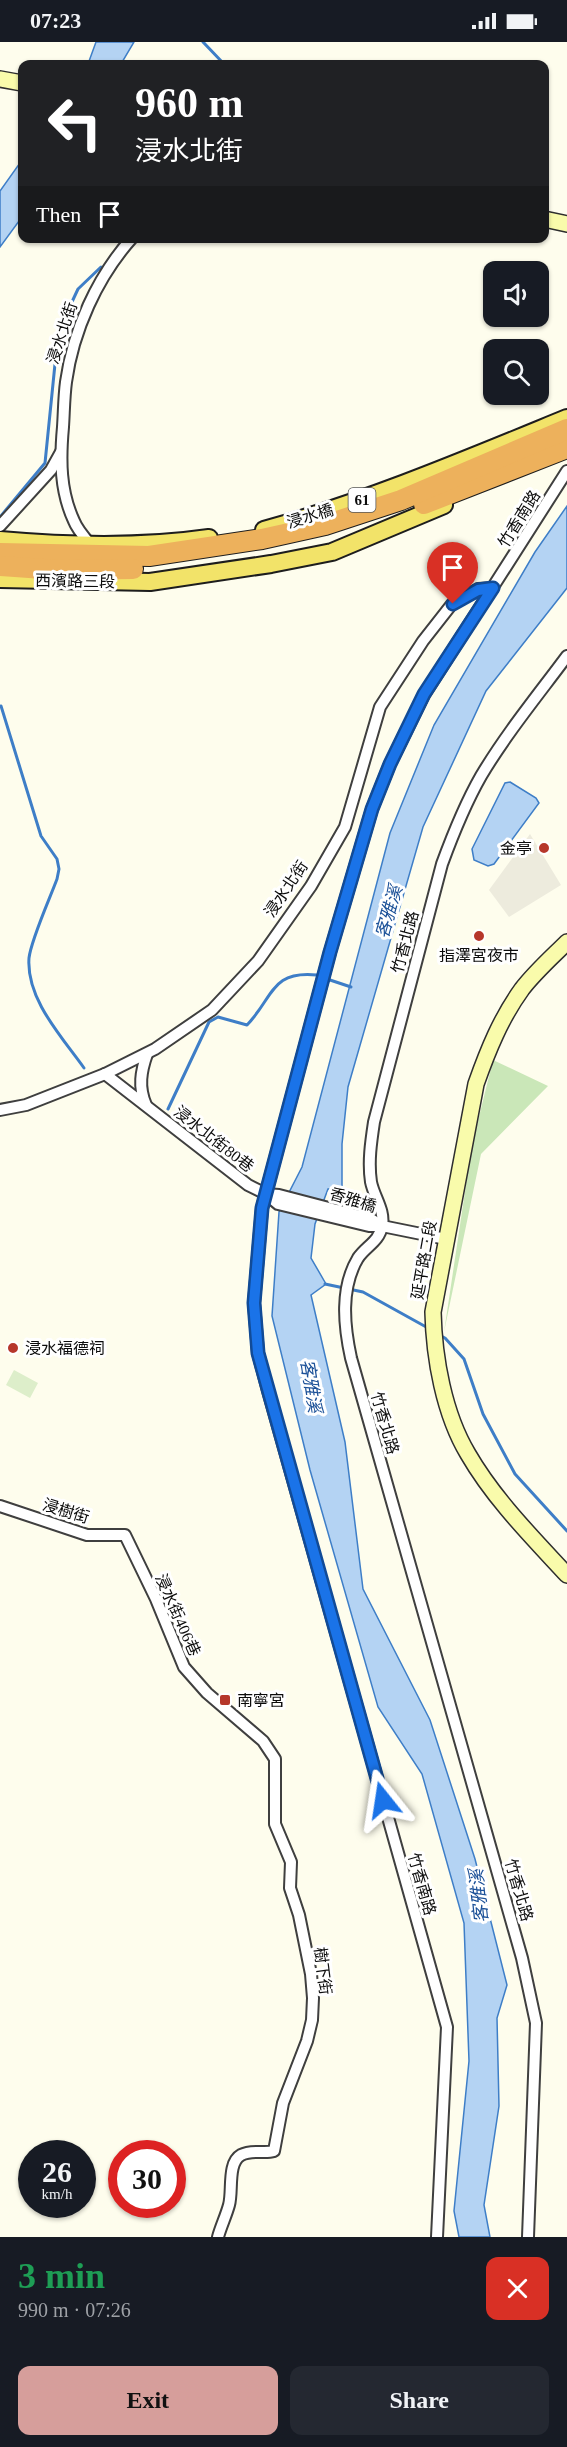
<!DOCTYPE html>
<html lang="en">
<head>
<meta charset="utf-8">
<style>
  :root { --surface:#171b24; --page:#242831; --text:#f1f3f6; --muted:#9ea1a6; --accent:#d69e9b }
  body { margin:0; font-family:"Times New Roman","Noto Sans TC",serif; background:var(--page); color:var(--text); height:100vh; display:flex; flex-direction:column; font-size:22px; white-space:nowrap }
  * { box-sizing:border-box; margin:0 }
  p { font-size:20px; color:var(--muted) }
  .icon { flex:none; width:33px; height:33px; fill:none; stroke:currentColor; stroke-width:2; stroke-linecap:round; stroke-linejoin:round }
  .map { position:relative; height:2195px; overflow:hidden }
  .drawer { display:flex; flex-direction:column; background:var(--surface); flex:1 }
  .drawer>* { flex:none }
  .banner { position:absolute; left:18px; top:18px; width:531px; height:183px; border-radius:12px; box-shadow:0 2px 4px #0004; background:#202124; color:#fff; overflow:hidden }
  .buttons { position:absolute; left:483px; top:219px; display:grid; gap:12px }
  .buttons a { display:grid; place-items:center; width:66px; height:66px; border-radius:12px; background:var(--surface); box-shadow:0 2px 4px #0004; font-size:30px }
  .speed { position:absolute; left:18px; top:2098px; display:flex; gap:12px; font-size:30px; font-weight:700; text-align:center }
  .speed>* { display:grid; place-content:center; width:78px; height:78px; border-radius:50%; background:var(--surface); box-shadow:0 2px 4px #0004; line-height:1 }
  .speed small { font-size:15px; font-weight:400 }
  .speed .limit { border:9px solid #d22; background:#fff; color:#111 }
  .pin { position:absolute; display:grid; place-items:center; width:51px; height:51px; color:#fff; margin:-62px -26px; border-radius:50% 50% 50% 0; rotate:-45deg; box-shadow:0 0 6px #0007 }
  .pin .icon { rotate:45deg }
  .me { position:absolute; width:66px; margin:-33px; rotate:345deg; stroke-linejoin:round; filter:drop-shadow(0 0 4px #0008) }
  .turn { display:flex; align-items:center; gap:21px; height:126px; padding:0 18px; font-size:27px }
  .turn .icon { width:78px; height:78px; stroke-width:2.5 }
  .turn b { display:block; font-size:42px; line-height:51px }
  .then { display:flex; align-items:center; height:57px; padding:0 18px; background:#0003; gap:12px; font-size:22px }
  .round { display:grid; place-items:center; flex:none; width:63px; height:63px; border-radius:12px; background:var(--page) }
  .overview { display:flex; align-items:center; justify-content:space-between; height:102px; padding:0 18px }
  h1 { font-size:36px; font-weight:600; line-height:45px; color:#1e9e55 }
  .button { display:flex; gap:12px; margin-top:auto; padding:12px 18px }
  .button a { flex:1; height:69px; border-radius:12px; background:var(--accent); color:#111; font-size:24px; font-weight:600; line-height:69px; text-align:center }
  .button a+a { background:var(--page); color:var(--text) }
  .status { display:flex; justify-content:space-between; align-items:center; height:42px; padding:0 30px; background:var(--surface); direction:ltr }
  .status svg { height:16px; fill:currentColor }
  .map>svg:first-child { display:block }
  .green { fill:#cae7b8 }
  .pitch { fill:#ddeeca }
  .plaza { fill:#edebdd }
  .water { fill:#b4d3f3; stroke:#3e7ec7; stroke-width:1.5 }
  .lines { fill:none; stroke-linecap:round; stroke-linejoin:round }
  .stream { stroke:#3e7ec7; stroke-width:3 }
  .street-casing { stroke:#3f3f3f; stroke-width:14 }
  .secondary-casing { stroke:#2e2e2e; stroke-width:18 }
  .primary-casing { stroke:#1d1d1d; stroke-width:20 }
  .highway-casing { stroke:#1d1d1d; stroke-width:22 }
  .street { stroke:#fff; stroke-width:10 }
  .secondary { stroke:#f9fbab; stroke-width:15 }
  .primary { stroke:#f2e369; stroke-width:16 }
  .highway { stroke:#edb15c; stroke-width:20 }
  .route-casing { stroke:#114b97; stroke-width:15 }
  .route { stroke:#1a73e8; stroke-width:10 }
  .poi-dot { fill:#b6372b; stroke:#fff; stroke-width:2 }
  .labels { text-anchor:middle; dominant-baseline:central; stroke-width:6; stroke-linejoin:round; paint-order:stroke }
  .shield { fill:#fff; stroke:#555; stroke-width:1.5 }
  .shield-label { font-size:15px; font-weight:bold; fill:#0c0c0c }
  .street-label { font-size:16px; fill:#0c0c0c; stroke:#fff }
  .poi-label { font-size:16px; fill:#0c0c0c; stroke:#fff; text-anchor:start }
  .water-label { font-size:18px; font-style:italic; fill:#1c5198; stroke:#fff }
</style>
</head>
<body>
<div class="status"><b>07:23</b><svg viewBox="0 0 49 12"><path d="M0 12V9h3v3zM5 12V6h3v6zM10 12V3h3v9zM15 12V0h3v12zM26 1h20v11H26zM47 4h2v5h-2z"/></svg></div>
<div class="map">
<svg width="567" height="2195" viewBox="0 0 567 2195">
  <rect width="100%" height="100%" fill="#fefded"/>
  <polygon class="green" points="493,1018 548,1044 481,1112 444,1290 472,1103"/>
  <polygon class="pitch" points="14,1328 38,1341 30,1356 6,1343"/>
  <polygon class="plaza" points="530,792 561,843 509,875 489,848"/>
  <g class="water">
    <polygon points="96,0 134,0 121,22 88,22"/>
    <polygon points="22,118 22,175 0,205 0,149"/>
    <polygon points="567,464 567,546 486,649 423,785 348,1045 342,1102 342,1146 328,1147 315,1182 311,1216 326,1242 311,1253 345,1400 363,1547 430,1678 475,1817 507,1943 497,1976 499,2064 484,2163 490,2195 459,2195 454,2169 469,2019 464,1881 422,1732 378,1665 310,1428 272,1274 279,1170 302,1125 390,791 434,683 535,510"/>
    <polygon points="510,740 536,756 539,761 494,822 488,824 474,818 472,807 505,741"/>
  </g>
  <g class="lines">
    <g class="stream">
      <polyline points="203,0 224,22"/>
      <polyline points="0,475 45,421 55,322 66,292 71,262 78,247 101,225"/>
      <path d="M 1,664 L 41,794 L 57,817 L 59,827 L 57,837 C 50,856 31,898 29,916 C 26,957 62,995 84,1026"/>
      <polyline points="330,938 351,945"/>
      <path d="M 168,1067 L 209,980 L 218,975 L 247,983 C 273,956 271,928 317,933"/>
      <polyline points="325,1242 363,1250 428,1286"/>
      <polyline points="439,1293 445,1296 464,1317 483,1372 515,1432 567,1489"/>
    </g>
    <defs>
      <g id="street">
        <polyline points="0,484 51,428 61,410"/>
        <path d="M 90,502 C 84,495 77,487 74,479 C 60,449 60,418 63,385 C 64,370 64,355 66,340 C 73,289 97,235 132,196"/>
        <polyline points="105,1032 248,1143 266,1152 278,1162 369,1184 382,1184 446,1197"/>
        <path d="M 146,1063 C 138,1045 141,1029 147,1012"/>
        <polyline points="0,1068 26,1063 105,1032 155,1007 212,968 258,919 311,844 345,785 380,665 423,599 452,562 478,547 493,546"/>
        <polyline points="266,1152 279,1153 371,1177 382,1184"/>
        <path d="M 0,1464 L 87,1493 L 125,1493 L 156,1557 L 184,1625 L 207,1651 L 263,1699 L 275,1717 L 275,1782 L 291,1820 L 290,1846 L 299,1873 L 311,1932 L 313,1956 L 312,1978 L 307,1999 L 283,2061 L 274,2109 C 264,2112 252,2107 241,2113 C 227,2121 233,2149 229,2163 C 226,2174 221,2184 218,2195"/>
        <polyline points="437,2195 447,1985 268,1349 258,1311 254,1261 262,1166 330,910 372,767 390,722 424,653 567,429"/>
        <path d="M 528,2195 L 536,1981 L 522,1916 L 351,1316 C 344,1284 340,1246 358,1216 C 366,1204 379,1200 382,1184 C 385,1168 374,1155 371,1140 C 368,1120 371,1100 374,1080 L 442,822 C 453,792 465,762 481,734 C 506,692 538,653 567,614"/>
      </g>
      <g id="secondary">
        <polyline points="0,37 22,41"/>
        <polyline points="544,177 567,182"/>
        <path d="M 567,900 C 552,915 535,930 522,947 C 501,976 488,1008 476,1042 L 433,1270 C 434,1316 444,1372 468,1412 C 494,1457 532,1495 567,1533"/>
      </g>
      <g id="primary">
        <path d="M 264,488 C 368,459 467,417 567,376"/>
        <path d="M 0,498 C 68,504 140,506 209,496"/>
        <polyline points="0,537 150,540 271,522 332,510 444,463"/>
      </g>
      <g id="highway">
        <polyline points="424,462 567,406"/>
        <polyline points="0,511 149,514 262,497 325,483 401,458 567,387"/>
        <polyline points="0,524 58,528 133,527"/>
      </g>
    </defs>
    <use href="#street" class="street-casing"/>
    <use href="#secondary" class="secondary-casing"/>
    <use href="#primary" class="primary-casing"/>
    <use href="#highway" class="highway-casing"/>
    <use href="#street" class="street"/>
    <use href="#secondary" class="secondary"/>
    <use href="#primary" class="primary"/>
    <use href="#highway" class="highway"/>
  </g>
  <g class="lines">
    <defs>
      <polyline id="route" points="383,1758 258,1311 254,1261 262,1166 330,910 372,767 390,722 424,652 493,546 478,548 453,562"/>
    </defs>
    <use href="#route" class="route-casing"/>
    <use href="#route" class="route"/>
  </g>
  <g class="poi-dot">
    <circle cx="544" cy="806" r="6"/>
    <circle cx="479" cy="894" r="6"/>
    <circle cx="13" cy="1306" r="6"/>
    <rect x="219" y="1652" width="12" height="12" rx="3"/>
  </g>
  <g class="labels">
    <rect class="shield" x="348.5" y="446" width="27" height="24" rx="4.5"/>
    <g class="shield-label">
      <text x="362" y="458">61</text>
    </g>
    <g class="street-label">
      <text transform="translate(62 291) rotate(-72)">浸水北街</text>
      <text transform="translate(310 474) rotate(-17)">浸水橋</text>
      <text transform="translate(519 477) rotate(-58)">竹香南路</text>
      <text transform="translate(75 539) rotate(1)">西濱路三段</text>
      <text transform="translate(286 847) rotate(-56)">浸水北街</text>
      <text transform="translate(405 900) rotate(-75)">竹香北路</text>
      <text transform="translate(214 1097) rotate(38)">浸水北街80巷</text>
      <text transform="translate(353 1158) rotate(17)">香雅橋</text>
      <text transform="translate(424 1218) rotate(-80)">延平路二段</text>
      <text transform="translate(385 1381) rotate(74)">竹香北路</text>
      <text transform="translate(66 1469) rotate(17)">浸樹街</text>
      <text transform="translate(178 1573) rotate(66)">浸水街406巷</text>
      <text transform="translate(422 1842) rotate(74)">竹香南路</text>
      <text transform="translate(519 1848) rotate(74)">竹香北路</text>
      <text transform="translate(323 1929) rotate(83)">樹下街</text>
    </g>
    <g class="poi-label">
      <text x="532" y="806" text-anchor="end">金亭</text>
      <text x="479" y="913" text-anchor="middle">指澤宮夜市</text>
      <text x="25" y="1306">浸水福德祠</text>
      <text x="237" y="1658">南寧宮</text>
    </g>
    <g class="water-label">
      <text transform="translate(389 870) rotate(-74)">客雅溪</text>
      <text transform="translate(311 1344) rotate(81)">客雅溪</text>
      <text transform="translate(479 1854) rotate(-96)">客雅溪</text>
    </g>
  </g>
</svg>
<div class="buttons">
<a><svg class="icon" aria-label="sound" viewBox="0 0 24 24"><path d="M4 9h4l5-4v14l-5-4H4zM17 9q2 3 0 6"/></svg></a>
<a><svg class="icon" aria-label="search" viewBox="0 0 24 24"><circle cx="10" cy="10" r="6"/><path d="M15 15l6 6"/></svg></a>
</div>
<div class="speed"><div>26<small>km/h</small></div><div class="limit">30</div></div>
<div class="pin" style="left:453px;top:562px;background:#d93025"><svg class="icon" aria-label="arrive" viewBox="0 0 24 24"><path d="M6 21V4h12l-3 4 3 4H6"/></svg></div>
<svg class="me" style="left:383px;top:1758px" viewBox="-20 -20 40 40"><path d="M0-17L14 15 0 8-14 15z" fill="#1a73e8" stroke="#fff" stroke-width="4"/></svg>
<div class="banner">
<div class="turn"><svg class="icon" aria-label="left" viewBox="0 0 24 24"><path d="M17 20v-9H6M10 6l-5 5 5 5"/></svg><div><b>960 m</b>浸水北街</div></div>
<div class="then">Then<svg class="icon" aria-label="arrive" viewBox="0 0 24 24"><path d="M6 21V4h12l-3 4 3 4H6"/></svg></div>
</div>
</div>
<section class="drawer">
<div class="overview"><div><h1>3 min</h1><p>990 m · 07:26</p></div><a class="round" style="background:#d93025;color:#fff"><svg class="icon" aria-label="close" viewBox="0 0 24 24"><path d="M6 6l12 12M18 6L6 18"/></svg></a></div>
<div class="button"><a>Exit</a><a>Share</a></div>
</section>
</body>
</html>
